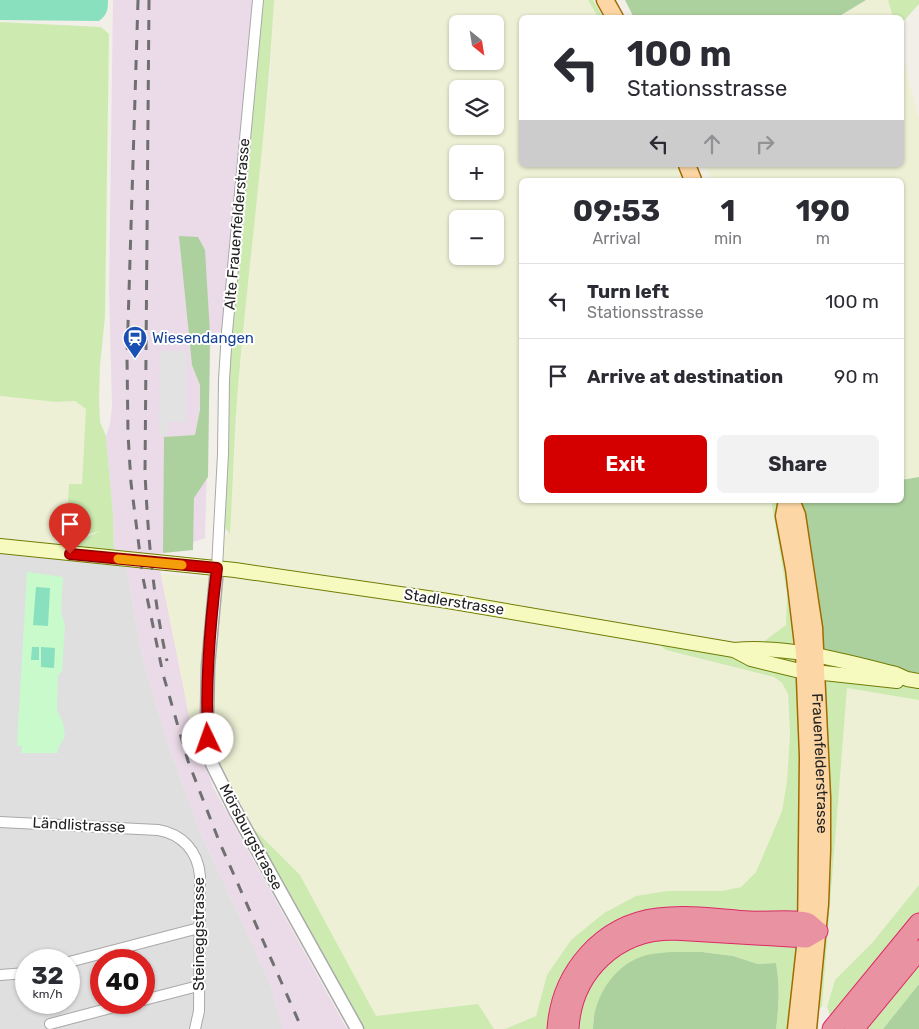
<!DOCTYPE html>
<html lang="en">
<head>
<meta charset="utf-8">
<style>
  :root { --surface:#fff; --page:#f2f2f3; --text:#2b2b33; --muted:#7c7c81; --line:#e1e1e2; --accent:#d40000 }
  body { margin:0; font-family:Rubik,sans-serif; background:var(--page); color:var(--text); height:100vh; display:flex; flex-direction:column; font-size:19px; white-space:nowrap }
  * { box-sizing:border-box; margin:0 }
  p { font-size:16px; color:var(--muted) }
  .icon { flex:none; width:28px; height:28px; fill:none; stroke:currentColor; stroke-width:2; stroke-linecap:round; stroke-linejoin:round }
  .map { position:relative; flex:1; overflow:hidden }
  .panel { position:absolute; left:519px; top:178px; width:385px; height:325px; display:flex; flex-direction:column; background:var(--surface); border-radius:8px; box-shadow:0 1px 4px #0004 }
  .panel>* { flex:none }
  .banner { position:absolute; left:519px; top:15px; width:385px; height:152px; border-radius:8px; box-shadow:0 1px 4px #0004; background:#fff; color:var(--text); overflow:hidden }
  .needle { width:32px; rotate:150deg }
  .fabs { position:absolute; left:449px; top:15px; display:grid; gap:10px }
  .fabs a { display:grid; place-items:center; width:55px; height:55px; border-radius:8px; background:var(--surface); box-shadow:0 1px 4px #0004; font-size:25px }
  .speed { position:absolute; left:15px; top:949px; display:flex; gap:10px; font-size:25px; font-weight:700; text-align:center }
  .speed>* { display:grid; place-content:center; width:65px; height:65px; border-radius:50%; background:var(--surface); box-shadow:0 1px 4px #0004; line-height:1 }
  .speed small { font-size:12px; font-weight:400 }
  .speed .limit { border:8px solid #d22; background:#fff; color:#111 }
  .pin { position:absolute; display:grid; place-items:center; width:42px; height:42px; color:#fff; margin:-51px -21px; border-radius:50% 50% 50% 0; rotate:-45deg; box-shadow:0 0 5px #0007 }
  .pin .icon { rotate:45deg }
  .me { position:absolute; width:55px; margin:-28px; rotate:357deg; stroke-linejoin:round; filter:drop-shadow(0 0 4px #0008) }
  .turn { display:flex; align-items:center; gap:18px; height:105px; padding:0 25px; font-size:22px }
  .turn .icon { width:65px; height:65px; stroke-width:2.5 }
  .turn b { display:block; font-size:35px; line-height:42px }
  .lanes { display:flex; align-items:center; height:48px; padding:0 25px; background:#0003; justify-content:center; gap:25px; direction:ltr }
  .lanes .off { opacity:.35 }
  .eta { display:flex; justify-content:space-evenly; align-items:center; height:85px; text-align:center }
  .eta b { font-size:30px; font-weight:700; line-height:35px }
  .action { display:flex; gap:10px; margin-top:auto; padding:10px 25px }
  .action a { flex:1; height:58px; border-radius:8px; background:var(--accent); color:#fff; font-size:20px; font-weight:700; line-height:58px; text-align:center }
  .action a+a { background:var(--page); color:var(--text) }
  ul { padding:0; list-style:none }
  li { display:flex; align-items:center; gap:15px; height:75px; padding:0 25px; border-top:1px solid var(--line) }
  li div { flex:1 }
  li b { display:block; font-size:19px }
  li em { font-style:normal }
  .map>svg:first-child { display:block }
  .residential { fill:#e0dfdf; fill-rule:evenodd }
  .industrial { fill:#ebdbe8 }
  .farmland { fill:#eef0d5; fill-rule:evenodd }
  .grass { fill:#cdebb0 }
  .forest { fill:#add19e }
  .park { fill:#c8facc }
  .pitch { fill:#88e0be }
  .parking { fill:#e2e2e2 }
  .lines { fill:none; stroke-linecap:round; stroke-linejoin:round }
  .minor-casing { stroke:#a9a9a9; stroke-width:12 }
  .tertiary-casing { stroke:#a9a9a9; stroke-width:15 }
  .secondary-casing { stroke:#707d05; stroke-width:16 }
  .primary-casing { stroke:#a06b00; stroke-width:19 }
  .motorway-casing { stroke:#dc2a67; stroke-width:21 }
  .minor { stroke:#fff; stroke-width:10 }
  .tertiary { stroke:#fff; stroke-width:12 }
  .secondary { stroke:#f7fabf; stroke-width:14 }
  .primary { stroke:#fcd6a4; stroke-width:16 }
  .motorway { stroke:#e892a2; stroke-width:19 }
  .rail { stroke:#707070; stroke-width:3; stroke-dasharray:10 10; stroke-linecap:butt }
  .route-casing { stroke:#8a0000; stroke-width:12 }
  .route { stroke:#d40000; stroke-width:9 }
  .slow { stroke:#f59e0b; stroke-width:9 }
  .labels { text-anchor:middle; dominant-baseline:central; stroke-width:4; stroke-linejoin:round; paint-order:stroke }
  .street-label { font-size:15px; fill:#222; stroke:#fff }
  .transit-label { font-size:15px; fill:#164399; stroke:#fff; text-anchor:start }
</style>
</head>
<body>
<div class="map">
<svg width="919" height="1029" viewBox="0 0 919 1029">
  <rect width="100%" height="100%" fill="#f2efe9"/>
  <path class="residential" d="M 0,538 L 114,550 L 127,570 L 144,664 L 167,740 L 198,827 L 270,982 L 283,1029 L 0,1029 ZM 26,960 L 69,960 L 69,1002 L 26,1002 ZM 101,960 L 144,960 L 144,1002 L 101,1002 Z"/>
  <polygon class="industrial" points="113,0 258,0 227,332 211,333 205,538 157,555 191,725 213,787 347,1029 283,1029 270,982 198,827 167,740 144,664 127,570 114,550 113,515 106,436 110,424 112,406 109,290"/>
  <g class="farmland">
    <path d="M 274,0 L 588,0 L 598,17 L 521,18 L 521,165 L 687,165 L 693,180 L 521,180 L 521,500 L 771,500 L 787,594 L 786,625 L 755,648 L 666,650 L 774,677 L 782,683 L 787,691 L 790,734 L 787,781 L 782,811 L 756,872 L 741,887 L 722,891 L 667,891 L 547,975 L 536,1016 L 505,1029 L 494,1029 L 478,1004 L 376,1017 L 300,875 L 235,810 L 212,764 L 204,763 L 191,725 L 161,574 L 215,578 L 218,536 L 230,534 L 238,388 L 256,197 L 270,79 ZM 458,24 L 495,24 L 495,61 L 458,61 ZM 458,89 L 495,89 L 495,126 L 458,126 ZM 458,154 L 495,154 L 495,191 L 458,191 ZM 458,219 L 495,219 L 495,256 L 458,256 Z"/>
    <polygon points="866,0 888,0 893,17 838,18"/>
    <polygon points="901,51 919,118 919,477 901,480 901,180 711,180 704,165 901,165"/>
    <polygon points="0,396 56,402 75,401 86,409 82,484 69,484 89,535 96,531 103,531 83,539 67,539 56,552 0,546"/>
    <polygon points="847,688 919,700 919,885 872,943 835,980 827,1007 822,1006"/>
  </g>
  <g class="grass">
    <path d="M 258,0 L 274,0 C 267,129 249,258 238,387 C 234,436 233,485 230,534 L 225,528 L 219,502 L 224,380 Z"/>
    <polygon points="588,0 593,0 603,17 598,17"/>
    <polygon points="888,0 919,0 919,4 901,24 901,18 893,17"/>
    <polygon points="0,22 101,27 109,34 105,317 100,365 99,398 100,422 106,436 113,515 114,551 56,552 67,539 83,539 101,531 81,536 66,535 69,484 82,484 86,409 75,401 56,402 0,396"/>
    <path d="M 771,500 L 791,500 L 919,681 L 919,700 L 847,688 L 822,1006 L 803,1029 L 776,1029 C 779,1007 780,986 776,963 L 758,964 L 733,956 L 702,952 L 671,952 L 593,1020 L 593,1029 L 505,1029 L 536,1016 L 547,975 L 571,940 L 604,913 L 636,896 L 667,891 L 722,891 L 741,887 L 756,872 L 782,811 L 787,781 L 790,734 L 788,694 L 782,683 L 774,677 L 666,650 L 662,647 L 661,643 L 755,648 L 786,625 L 787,594 Z"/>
    <polygon points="252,827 300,875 376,1016 478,1004 494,1029 363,1029"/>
    <polygon points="919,885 919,984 883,1029 835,1029 827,1007 835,980 872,943"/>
  </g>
  <g class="forest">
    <polygon points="625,0 866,0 838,17 634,18"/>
    <polygon points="179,236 198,237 205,250 210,333 208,477 194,498 193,550 163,553 164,437 195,435 200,410 200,385 192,365"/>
    <polygon points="919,477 919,681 816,656 791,500 901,500 901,480"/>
    <path d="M 671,952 L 702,952 L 733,956 L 758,964 L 776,963 C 780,986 779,1007 776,1029 L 593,1029 C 593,997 615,963 647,955 C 655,953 663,953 671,952 Z"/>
    <polygon points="919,984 919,1029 883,1029"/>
  </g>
  <polygon class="park" points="27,572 63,577 61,612 65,625 62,671 58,675 57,710 63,722 65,737 58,748 58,753 21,753 22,746 17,746"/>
  <g class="pitch">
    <path d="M 0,0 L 108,0 C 108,10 107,15 99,21 L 0,20 Z"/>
    <polygon points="36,587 50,588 48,626 33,625"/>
    <polygon points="32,647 39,647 39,660 31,660"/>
    <polygon points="41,647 55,648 54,668 41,667"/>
  </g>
  <polygon class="parking" points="160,351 187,351 186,422 168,422 167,436 159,436"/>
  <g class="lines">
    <defs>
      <g id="minor">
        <polyline points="217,568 223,454 224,380 227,332 258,0"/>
        <path d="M 0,822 L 158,830 C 182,834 198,851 200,876 L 199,1011 L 195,1029"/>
        <polyline points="69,962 199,928"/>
        <polyline points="0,975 26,973"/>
        <polyline points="144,1000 198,986"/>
        <polyline points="50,1024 133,1002"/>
      </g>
      <polyline id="tertiary" points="217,568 208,666 207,716 212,764 235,810 357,1029"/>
      <g id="secondary">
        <path d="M 0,546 L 235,570 L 448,601 L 734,650 C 789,645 844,661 896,674 L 907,679 L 919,681"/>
        <polyline points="734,650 751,659 796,670 897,681"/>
      </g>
      <g id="primary">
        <polyline points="605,0 615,18"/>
        <polyline points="687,165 693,180"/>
        <polyline points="787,500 784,516 794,569 804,653 808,757 806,938 796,1029"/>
        <path id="s1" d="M 791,500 L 797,515 L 814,628 L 822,797 L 822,850 L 820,904 L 808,1029"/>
      </g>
      <g id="motorway">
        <path d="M 557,1029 C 561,973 601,925 658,918 C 688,914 719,919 749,921 C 762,922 797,919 806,922 C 810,923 814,929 818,931 L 806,938 L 673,930 C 616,930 572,972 569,1029"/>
        <polyline points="832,1029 919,923"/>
        <polyline points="854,1029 919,950"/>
      </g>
    </defs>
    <use href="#minor" class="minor-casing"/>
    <use href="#tertiary" class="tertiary-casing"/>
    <use href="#secondary" class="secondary-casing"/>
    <use href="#primary" class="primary-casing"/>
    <use href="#motorway" class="motorway-casing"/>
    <use href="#minor" class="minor"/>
    <use href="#tertiary" class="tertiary"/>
    <use href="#secondary" class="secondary"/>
    <use href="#primary" class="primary"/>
    <use href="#motorway" class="motorway"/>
    <g class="rail">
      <polyline points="138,0 127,357 128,434 131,483 143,578 163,674 188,761 219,841 302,1029"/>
      <path d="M 149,0 L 145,473 C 148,536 153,599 167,661"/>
    </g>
  </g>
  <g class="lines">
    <defs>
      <path id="route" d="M 70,554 L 217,568 C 210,624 205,683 208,739"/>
    </defs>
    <use href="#route" class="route-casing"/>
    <use href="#route" class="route"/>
    <polyline class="slow" points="118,559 182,565"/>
  </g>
  <defs>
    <symbol id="station-pin" viewBox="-11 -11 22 30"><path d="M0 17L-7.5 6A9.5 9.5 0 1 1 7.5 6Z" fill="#1a4fb4" stroke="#fff"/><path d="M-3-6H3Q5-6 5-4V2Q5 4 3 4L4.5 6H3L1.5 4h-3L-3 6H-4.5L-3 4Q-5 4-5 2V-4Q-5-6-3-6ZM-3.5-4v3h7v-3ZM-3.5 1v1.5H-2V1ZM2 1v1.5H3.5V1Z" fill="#fff"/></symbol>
  </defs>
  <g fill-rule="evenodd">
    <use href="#station-pin" x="121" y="324" width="28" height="38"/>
  </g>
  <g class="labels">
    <g class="street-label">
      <text transform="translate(237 224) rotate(-85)">Alte Frauenfelderstrasse</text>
      <text transform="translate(454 602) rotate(9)">Stadlerstrasse</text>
      <text stroke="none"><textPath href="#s1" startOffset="266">Frauenfelderstrasse</textPath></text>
      <text transform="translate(79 825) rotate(3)">Ländlistrasse</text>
      <text transform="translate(251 837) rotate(62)">Mörsburgstrasse</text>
      <text transform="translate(199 934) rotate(-90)">Steineggstrasse</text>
    </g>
    <g class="transit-label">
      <text x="152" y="338">Wiesendangen</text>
    </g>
  </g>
</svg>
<div class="fabs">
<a><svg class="needle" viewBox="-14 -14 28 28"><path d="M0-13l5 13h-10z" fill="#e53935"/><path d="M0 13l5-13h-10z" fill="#7c7c81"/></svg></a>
<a><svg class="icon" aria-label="layers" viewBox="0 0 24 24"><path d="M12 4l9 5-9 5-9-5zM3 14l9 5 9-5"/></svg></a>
<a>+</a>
<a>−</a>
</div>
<div class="speed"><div>32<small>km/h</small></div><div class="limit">40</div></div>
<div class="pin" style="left:70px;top:554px;background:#d93025"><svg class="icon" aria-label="arrive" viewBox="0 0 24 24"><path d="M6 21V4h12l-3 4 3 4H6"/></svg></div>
<svg class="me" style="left:208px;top:739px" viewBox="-20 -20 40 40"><circle r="19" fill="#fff"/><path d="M0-13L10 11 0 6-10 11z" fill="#d40000"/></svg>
<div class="banner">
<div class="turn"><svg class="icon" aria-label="left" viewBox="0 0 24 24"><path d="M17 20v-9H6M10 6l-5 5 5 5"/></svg><div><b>100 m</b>Stationsstrasse</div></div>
<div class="lanes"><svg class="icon" aria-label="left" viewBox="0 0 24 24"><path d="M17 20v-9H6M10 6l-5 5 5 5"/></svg><svg class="icon off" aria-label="ahead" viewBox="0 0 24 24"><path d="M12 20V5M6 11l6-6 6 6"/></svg><svg class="icon off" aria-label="right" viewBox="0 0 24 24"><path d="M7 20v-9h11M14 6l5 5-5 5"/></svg></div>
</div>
<section class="panel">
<div class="eta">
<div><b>09:53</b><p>Arrival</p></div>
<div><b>1</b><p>min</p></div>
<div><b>190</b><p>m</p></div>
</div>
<ul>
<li><svg class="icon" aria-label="left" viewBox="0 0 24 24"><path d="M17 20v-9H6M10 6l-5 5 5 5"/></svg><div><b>Turn left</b><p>Stationsstrasse</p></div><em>100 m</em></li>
<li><svg class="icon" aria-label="arrive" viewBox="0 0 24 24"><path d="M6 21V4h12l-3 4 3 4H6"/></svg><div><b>Arrive at destination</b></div><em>90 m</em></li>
</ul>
<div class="action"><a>Exit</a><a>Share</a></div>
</section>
</div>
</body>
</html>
